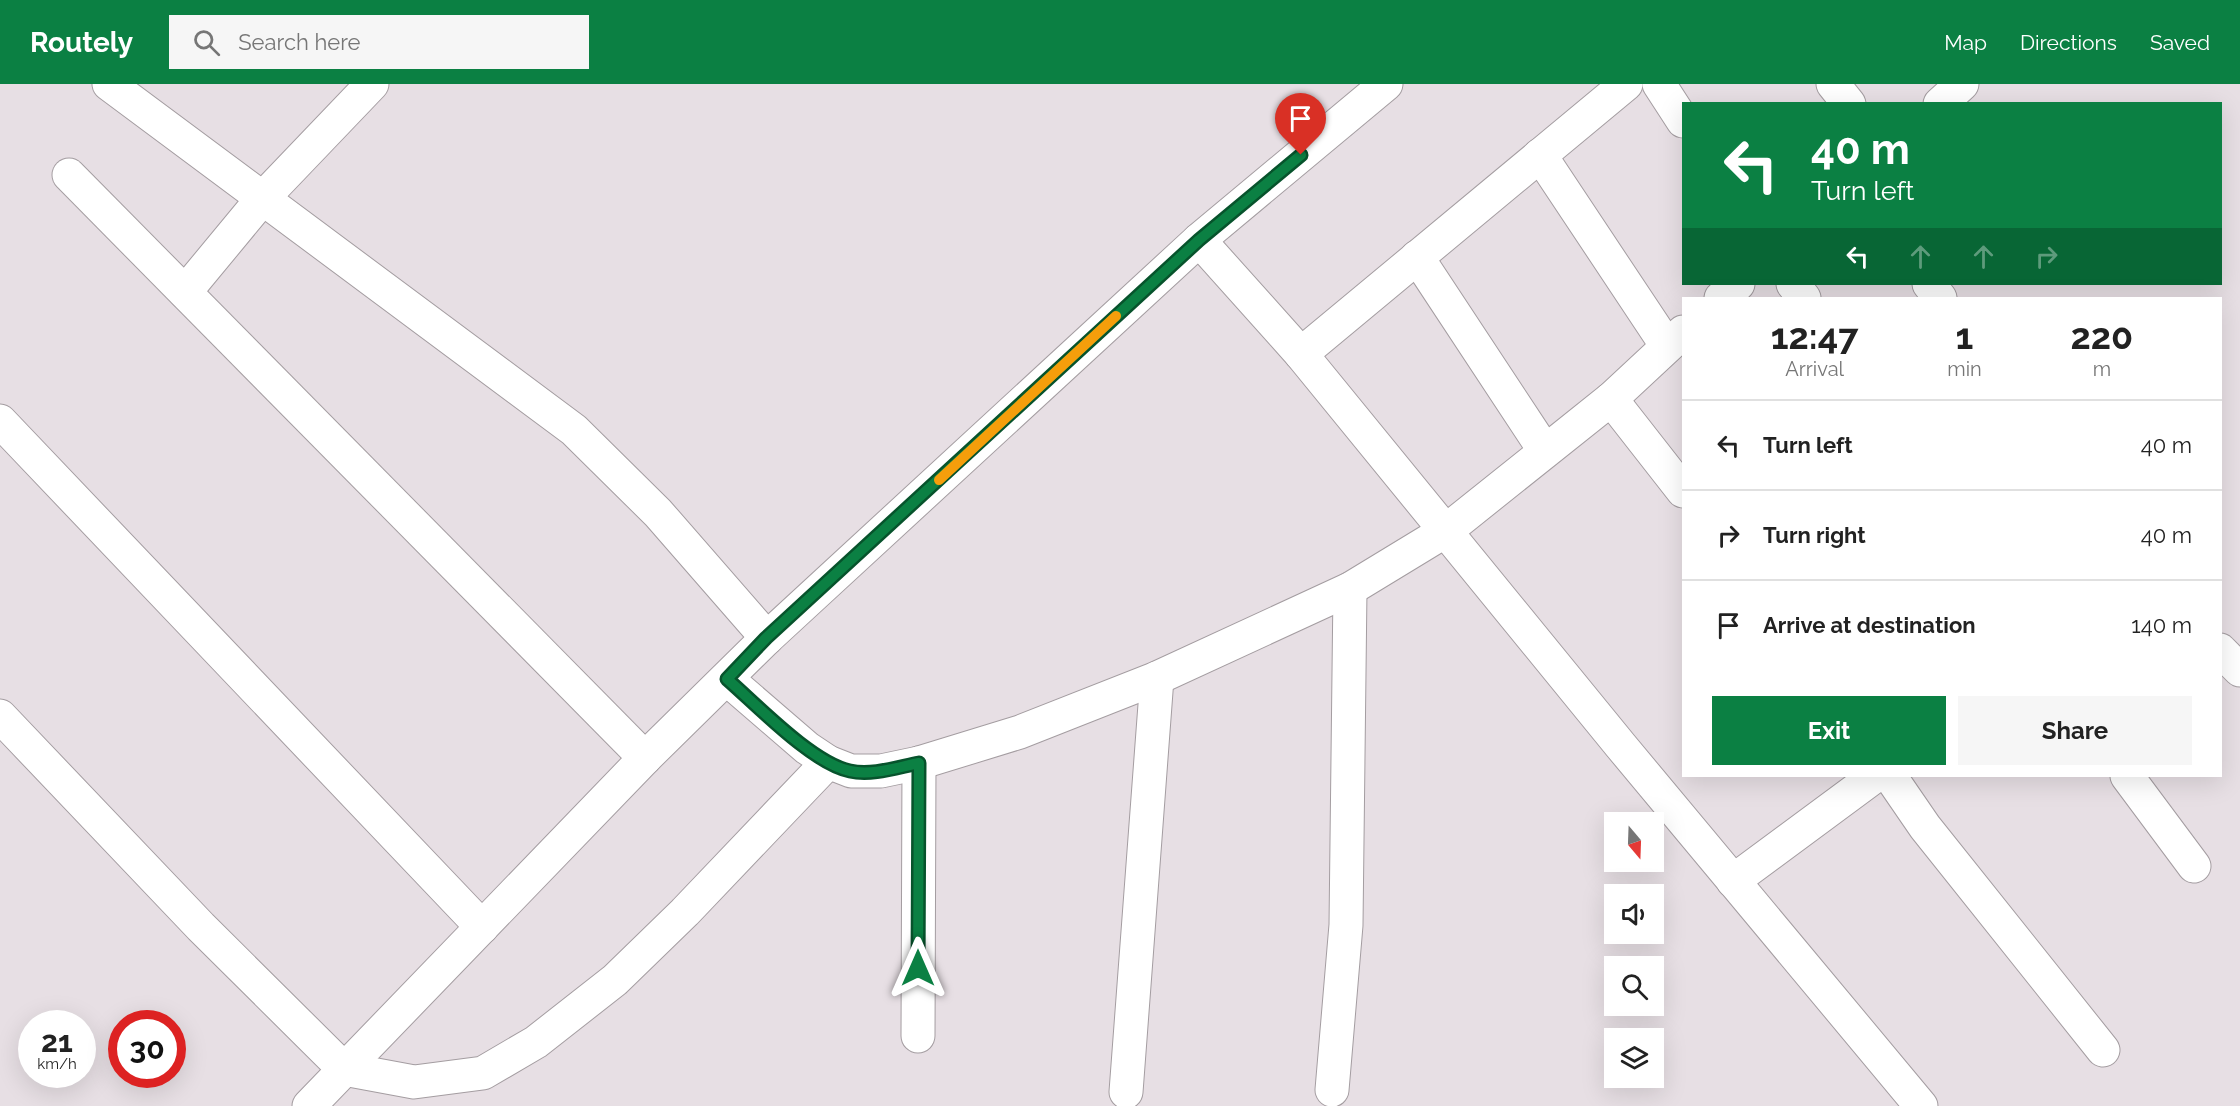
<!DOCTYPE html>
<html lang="en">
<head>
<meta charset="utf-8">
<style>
  :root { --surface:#fff; --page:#f6f6f6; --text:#222; --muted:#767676; --line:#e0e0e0; --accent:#0b8043 }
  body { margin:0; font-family:Raleway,sans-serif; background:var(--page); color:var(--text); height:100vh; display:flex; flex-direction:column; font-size:22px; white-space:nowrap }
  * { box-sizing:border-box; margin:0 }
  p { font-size:20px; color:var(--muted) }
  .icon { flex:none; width:33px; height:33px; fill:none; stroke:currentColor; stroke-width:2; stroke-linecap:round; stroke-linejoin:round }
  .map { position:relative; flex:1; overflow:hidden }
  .panel { position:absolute; left:1682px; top:213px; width:540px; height:480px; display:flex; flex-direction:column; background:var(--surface); border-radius:0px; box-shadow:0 6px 24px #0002 }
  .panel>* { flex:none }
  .top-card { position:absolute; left:1682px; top:18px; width:540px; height:183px; border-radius:0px; box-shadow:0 6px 24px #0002; background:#0b8043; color:#fff; overflow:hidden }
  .needle { width:39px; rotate:161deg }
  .controls { position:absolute; left:1604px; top:728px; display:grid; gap:12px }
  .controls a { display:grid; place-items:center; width:60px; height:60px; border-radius:0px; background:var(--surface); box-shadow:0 6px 24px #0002; font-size:30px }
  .speed { position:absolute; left:18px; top:926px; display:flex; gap:12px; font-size:30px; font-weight:700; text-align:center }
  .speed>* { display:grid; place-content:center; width:78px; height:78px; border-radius:50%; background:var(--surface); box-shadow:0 6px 24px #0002; line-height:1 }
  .speed small { font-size:15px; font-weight:400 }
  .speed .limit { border:9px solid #d22; background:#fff; color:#111 }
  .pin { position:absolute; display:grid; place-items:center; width:51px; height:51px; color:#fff; margin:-62px -26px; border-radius:50% 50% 50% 0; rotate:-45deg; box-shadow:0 0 6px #0007 }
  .pin .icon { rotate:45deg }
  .me { position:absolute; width:66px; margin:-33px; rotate:0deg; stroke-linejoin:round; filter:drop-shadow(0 0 4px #0008) }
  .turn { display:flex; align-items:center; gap:21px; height:126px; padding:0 30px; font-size:27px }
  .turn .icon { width:78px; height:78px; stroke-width:2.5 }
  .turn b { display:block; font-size:42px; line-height:51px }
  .lanes { display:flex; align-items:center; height:57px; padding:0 30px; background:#0003; justify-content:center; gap:30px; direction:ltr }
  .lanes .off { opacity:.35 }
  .eta { display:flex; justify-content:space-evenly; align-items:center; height:102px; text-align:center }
  .eta b { font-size:36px; font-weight:700; line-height:42px }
  .cta { display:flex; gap:12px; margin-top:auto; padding:12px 30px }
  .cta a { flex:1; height:69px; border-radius:0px; background:var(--accent); color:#fff; font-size:24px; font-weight:700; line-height:69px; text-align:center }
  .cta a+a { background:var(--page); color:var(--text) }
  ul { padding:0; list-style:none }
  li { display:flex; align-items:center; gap:18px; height:90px; padding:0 30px; border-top:2px solid var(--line) }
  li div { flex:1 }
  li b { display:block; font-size:22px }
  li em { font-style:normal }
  header { display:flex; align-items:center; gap:36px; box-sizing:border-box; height:84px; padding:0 30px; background:var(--accent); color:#fff }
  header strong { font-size:28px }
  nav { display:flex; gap:33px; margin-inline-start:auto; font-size:21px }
  .search { width:420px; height:54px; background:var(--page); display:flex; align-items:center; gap:15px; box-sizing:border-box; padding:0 21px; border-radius:0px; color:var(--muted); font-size:22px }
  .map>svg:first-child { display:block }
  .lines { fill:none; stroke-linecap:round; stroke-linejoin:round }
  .minor-casing { stroke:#a49da1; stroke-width:35 }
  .tertiary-casing { stroke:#a49da1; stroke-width:35 }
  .minor { stroke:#fff; stroke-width:33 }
  .tertiary { stroke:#fff; stroke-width:33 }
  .route-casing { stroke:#07532c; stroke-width:15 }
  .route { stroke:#0b8043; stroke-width:10 }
  .slow { stroke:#f59e0b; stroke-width:10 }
</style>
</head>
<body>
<header>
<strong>Routely</strong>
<div class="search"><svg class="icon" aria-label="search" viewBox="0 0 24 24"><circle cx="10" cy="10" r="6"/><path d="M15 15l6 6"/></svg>Search here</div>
<nav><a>Map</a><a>Directions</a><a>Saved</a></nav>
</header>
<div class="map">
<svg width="2240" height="1022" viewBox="0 0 2240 1022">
  <rect width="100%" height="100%" fill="#e7dfe4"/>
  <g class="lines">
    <defs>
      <g id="minor">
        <polyline points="109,0 574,346 658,429 767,554"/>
        <polyline points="1659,0 1683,37"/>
        <polyline points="1833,0 1849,20"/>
        <polyline points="1940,20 1962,0"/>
        <polyline points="1540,71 1667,262"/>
        <polyline points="69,91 645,674"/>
        <polyline points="1199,156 1301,270 1621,662 1921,1022"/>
        <polyline points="1417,173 1545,367"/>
        <polyline points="1793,200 1804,214"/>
        <polyline points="1929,200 1940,214"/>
        <polyline points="185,208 262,115 372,0"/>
        <polyline points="1721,214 1738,200"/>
        <polyline points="1301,270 1626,0"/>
        <polyline points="1611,315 1683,407"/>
        <polyline points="0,337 482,843"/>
        <polyline points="2220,566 2240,586"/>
        <polyline points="727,595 807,664 828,678 851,687 881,687 919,679 1020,648 1157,594 1350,505 1447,446 1611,315 1683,248"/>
        <polyline points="0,632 201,843 344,985 414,998 483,989 536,958 615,896 685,828 828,678"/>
        <polyline points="1890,692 1925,743 2103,966"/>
        <polyline points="2127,692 2194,782"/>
        <polyline points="1733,797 1875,692"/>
        <polyline points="918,952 919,679"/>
        <polyline points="1332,1006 1346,841 1350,505"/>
        <polyline points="1126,1008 1157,594"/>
      </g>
      <polyline id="tertiary" points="309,1022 645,674 767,554 1199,156 1386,0"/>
    </defs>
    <use href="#minor" class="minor-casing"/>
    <use href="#tertiary" class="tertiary-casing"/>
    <use href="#minor" class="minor"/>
    <use href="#tertiary" class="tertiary"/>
  </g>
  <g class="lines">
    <defs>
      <path id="route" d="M 918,884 L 919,679 C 898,683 872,692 850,687 C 812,679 757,621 727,595 L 766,554 L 1199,156 L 1301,71"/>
    </defs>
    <use href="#route" class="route-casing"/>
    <use href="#route" class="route"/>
    <polyline class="slow" points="939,396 1116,232"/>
  </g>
</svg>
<div class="controls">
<a><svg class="needle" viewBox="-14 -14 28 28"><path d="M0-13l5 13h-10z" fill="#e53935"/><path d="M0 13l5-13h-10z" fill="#767676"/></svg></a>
<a><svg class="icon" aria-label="sound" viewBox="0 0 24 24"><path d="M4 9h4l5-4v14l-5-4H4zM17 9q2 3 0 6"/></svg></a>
<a><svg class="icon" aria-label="search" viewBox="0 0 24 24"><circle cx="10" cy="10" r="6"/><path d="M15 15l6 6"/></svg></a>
<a><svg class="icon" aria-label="layers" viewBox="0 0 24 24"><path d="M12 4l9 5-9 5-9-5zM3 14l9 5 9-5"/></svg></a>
</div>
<div class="speed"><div>21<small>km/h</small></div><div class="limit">30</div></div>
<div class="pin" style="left:1301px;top:71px;background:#d93025"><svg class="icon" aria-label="arrive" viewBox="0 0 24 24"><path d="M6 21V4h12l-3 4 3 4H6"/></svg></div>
<svg class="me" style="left:918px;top:884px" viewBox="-20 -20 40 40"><path d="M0-17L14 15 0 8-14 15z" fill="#0b8043" stroke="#fff" stroke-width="4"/></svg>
<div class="top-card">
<div class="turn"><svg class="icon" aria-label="left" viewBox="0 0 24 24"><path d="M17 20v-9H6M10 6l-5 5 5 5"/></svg><div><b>40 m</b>Turn left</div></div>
<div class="lanes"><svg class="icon" aria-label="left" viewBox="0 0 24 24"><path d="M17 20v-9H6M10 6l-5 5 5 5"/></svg><svg class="icon off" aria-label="ahead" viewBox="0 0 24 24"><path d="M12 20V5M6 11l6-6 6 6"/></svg><svg class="icon off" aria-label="ahead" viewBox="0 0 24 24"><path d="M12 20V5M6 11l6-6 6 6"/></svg><svg class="icon off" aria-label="right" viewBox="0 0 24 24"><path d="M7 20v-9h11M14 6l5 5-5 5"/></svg></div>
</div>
<section class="panel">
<div class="eta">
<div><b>12:47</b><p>Arrival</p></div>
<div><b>1</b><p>min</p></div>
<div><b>220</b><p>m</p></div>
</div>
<ul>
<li><svg class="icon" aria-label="left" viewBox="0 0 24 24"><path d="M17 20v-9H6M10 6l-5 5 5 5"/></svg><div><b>Turn left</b></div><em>40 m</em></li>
<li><svg class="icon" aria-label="right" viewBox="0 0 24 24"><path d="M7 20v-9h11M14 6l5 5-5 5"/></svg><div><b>Turn right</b></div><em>40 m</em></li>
<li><svg class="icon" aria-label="arrive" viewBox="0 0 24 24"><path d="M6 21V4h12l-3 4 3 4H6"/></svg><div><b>Arrive at destination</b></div><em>140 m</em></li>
</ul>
<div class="cta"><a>Exit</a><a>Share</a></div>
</section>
</div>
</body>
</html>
